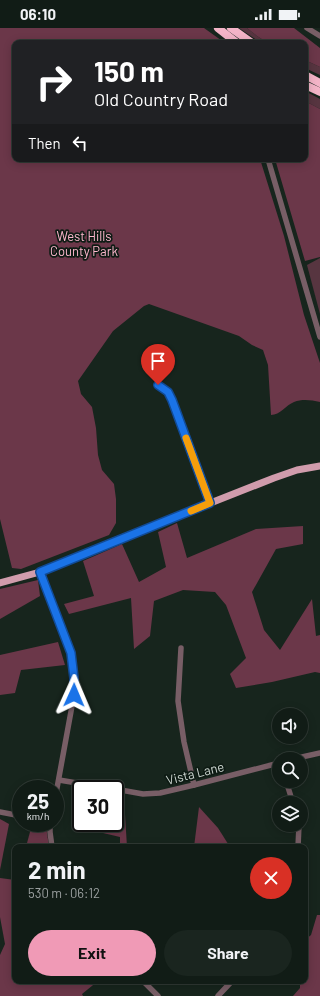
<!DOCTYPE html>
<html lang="en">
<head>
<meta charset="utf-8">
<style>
  :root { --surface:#111c16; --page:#1a251f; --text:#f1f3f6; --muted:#9ca1a1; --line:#303a35; --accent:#f09ab6 }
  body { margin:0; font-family:Barlow,sans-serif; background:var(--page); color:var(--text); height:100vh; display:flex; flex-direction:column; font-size:15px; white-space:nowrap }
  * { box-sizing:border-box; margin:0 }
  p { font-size:13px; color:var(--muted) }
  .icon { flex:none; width:22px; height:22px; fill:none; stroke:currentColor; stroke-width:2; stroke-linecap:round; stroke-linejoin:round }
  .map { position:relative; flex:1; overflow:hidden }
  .details { position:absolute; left:12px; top:816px; width:296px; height:140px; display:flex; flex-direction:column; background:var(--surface); border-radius:8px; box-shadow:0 2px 10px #0003,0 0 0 1px var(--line) }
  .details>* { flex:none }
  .hud { position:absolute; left:12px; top:12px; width:296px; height:122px; border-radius:8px; box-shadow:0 2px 10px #0003,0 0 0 1px var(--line); background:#202124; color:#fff; overflow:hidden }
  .tools { position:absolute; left:272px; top:680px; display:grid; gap:8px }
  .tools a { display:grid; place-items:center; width:36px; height:36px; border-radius:50%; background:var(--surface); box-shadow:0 2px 10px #0003,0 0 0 1px var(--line); font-size:20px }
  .speed { position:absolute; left:12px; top:752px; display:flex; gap:8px; font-size:20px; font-weight:700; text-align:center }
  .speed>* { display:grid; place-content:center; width:52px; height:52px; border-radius:50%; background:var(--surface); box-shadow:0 2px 10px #0003,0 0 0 1px var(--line); line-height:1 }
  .speed small { font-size:10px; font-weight:400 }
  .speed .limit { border:2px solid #111; border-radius:6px; background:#fff; color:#111 }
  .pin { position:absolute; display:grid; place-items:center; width:34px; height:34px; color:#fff; margin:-41px -17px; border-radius:50% 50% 50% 0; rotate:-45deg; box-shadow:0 0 4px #0007 }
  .pin .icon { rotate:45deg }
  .me { position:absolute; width:44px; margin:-22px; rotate:1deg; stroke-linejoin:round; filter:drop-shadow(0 0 3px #0008) }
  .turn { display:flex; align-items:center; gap:14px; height:84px; padding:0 16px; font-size:18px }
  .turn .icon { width:52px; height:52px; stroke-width:2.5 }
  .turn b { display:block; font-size:28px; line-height:34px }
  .then { display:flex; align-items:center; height:38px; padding:0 16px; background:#0003; gap:8px; font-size:15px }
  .round { display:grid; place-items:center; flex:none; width:42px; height:42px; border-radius:21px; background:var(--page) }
  .head { display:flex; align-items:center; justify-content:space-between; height:68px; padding:0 16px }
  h1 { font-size:24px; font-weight:700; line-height:30px }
  .primary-button { display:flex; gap:8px; margin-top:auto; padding:8px 16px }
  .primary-button a { flex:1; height:46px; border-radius:24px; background:var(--accent); color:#111; font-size:16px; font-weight:700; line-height:46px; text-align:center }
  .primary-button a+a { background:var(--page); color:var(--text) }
  .status { display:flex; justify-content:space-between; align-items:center; height:28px; padding:0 20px; background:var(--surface); direction:ltr }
  .status svg { height:11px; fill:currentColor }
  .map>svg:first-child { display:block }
  .green { fill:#573540 }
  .forest { fill:#6b3749 }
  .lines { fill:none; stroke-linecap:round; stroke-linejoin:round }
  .minor { stroke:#785e66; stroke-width:5.5 }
  .major { stroke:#d09cac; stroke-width:7 }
  .highway { stroke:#f3b4c7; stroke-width:8 }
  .highway-bridge { stroke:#f3b4c7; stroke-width:8 }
  .route-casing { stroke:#114b97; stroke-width:10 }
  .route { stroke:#1a73e8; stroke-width:7 }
  .slow { stroke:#f59e0b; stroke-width:7 }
  .labels { text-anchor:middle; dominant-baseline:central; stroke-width:3.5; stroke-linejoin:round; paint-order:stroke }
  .park-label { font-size:13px; fill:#fdb7cd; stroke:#0e1b14 }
  .street-label { font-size:13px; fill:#cdd6d1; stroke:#0e1b14 }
</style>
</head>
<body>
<div class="status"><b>06:10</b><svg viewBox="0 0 49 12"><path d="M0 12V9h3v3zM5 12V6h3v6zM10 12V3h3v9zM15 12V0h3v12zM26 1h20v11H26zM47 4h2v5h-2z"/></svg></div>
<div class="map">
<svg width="320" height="968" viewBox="0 0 320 968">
  <rect width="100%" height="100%" fill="#17251d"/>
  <g class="green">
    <polygon points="239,0 247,0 257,8 268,15 261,15"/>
    <polygon points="305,32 320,39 320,47 305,40"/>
    <polygon points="305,63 320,71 320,81 305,73"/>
    <polygon points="320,230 320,286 307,237"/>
  </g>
  <g class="forest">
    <path d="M 0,0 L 204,0 L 225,15 L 15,15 L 15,131 L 260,131 L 284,208 L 304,287 L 320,335 L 320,374 C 311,372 302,371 294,374 C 286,377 280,387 271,387 L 268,337 L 263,322 L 252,317 L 239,308 L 149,276 L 144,278 L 113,303 L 78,353 L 81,366 L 92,379 L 96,400 L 98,427 L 102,442 L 114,456 L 116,471 L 116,495 L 109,507 L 21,541 L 12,540 L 0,491 Z"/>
    <polygon points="247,0 294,0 320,20 320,39 305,32 305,15 268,15 257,8"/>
    <polygon points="305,73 320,81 320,229 305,233 275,131 305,131"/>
    <polygon points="177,495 187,530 256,501 303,498 303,516 276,521 252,564 264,602 280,622 312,571 316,608 320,607 320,645 315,644 272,654 236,660 230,646 246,630 226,577 215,564 183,562 154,573 150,608 134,621 131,570 69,586 64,576 94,568 83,533 122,516 139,554 166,539 158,504"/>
    <polygon points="38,552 40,568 0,591 0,561"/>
    <polygon points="58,614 65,637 21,642 15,665 0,667 0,627"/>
    <polygon points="115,768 124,770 127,819 120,819 120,809 103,805 103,795 115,795"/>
    <polygon points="199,779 218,800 230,819 194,819"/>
    <polygon points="0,791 9,796 0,842"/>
    <polygon points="46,798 49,819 26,819 31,800"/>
    <polygon points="0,850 15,852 15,873 11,876 13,893 15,894 15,953 98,953 82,966 83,968 0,968 0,927 5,916 0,889"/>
    <polygon points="317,887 320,887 320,968 293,968 300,960 300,953 305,953 305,912 311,907"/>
  </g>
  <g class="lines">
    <g class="minor">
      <polyline points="307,0 320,8"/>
      <polyline points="268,131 320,309"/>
      <polyline points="158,357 167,364 172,372 209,475"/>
      <polyline points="40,544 71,625 74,651 74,667 55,771"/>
      <polyline points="181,620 178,673 184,714 194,757"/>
      <polyline points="293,731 320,725"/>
      <polyline points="59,752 113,761"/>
      <polyline points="286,753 293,775"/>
      <polyline points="115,761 143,766 160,765 194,757 279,735"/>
      <polyline points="0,784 21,788"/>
      <polyline points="50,795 50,804 52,819"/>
      <polyline points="298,819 299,797"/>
      <polyline points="143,953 158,968"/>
      <polyline points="218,968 232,953"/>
    </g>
    <polyline class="major" points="0,555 40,544 114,513 274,450 297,442 320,438"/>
    <g class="highway">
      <polyline points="218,0 237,15"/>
      <polyline points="305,47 320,55"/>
      <polyline points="305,57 320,64"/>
    </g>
    <polyline class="highway-bridge" points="231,0 252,15"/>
  </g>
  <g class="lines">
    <defs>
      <polyline id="route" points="74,667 74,650 71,625 40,544 210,475 172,372 168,364 158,357"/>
    </defs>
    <use href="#route" class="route-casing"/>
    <use href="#route" class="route"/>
    <polyline class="slow" points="186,410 210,475 191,483"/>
  </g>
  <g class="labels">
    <g class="park-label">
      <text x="84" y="208">West Hills<tspan x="84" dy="15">County Park</tspan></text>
    </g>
    <g class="street-label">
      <text transform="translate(195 745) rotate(-14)">Vista Lane</text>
    </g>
  </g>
</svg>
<div class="tools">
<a><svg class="icon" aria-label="sound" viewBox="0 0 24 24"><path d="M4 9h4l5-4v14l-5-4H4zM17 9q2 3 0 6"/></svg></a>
<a><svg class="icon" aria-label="search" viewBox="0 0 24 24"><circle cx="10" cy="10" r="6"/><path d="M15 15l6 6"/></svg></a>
<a><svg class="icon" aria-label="layers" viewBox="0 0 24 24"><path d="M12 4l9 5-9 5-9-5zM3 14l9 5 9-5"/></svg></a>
</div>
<div class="speed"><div>25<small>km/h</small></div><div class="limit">30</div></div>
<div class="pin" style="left:158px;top:357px;background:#d93025"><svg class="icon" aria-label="arrive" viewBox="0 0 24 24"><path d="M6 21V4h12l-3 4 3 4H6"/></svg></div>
<svg class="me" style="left:74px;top:667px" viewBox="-20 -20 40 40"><path d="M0-17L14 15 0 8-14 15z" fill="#1a73e8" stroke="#fff" stroke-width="4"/></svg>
<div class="hud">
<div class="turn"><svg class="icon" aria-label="right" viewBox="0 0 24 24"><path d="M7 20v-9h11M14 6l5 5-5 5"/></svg><div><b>150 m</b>Old Country Road</div></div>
<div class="then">Then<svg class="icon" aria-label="left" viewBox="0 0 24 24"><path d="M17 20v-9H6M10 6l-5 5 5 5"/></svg></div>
</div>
<section class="details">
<div class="head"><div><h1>2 min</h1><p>530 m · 06:12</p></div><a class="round" style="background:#d93025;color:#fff"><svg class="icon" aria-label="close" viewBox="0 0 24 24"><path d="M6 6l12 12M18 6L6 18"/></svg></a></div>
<div class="primary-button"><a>Exit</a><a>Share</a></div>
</section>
</div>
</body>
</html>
